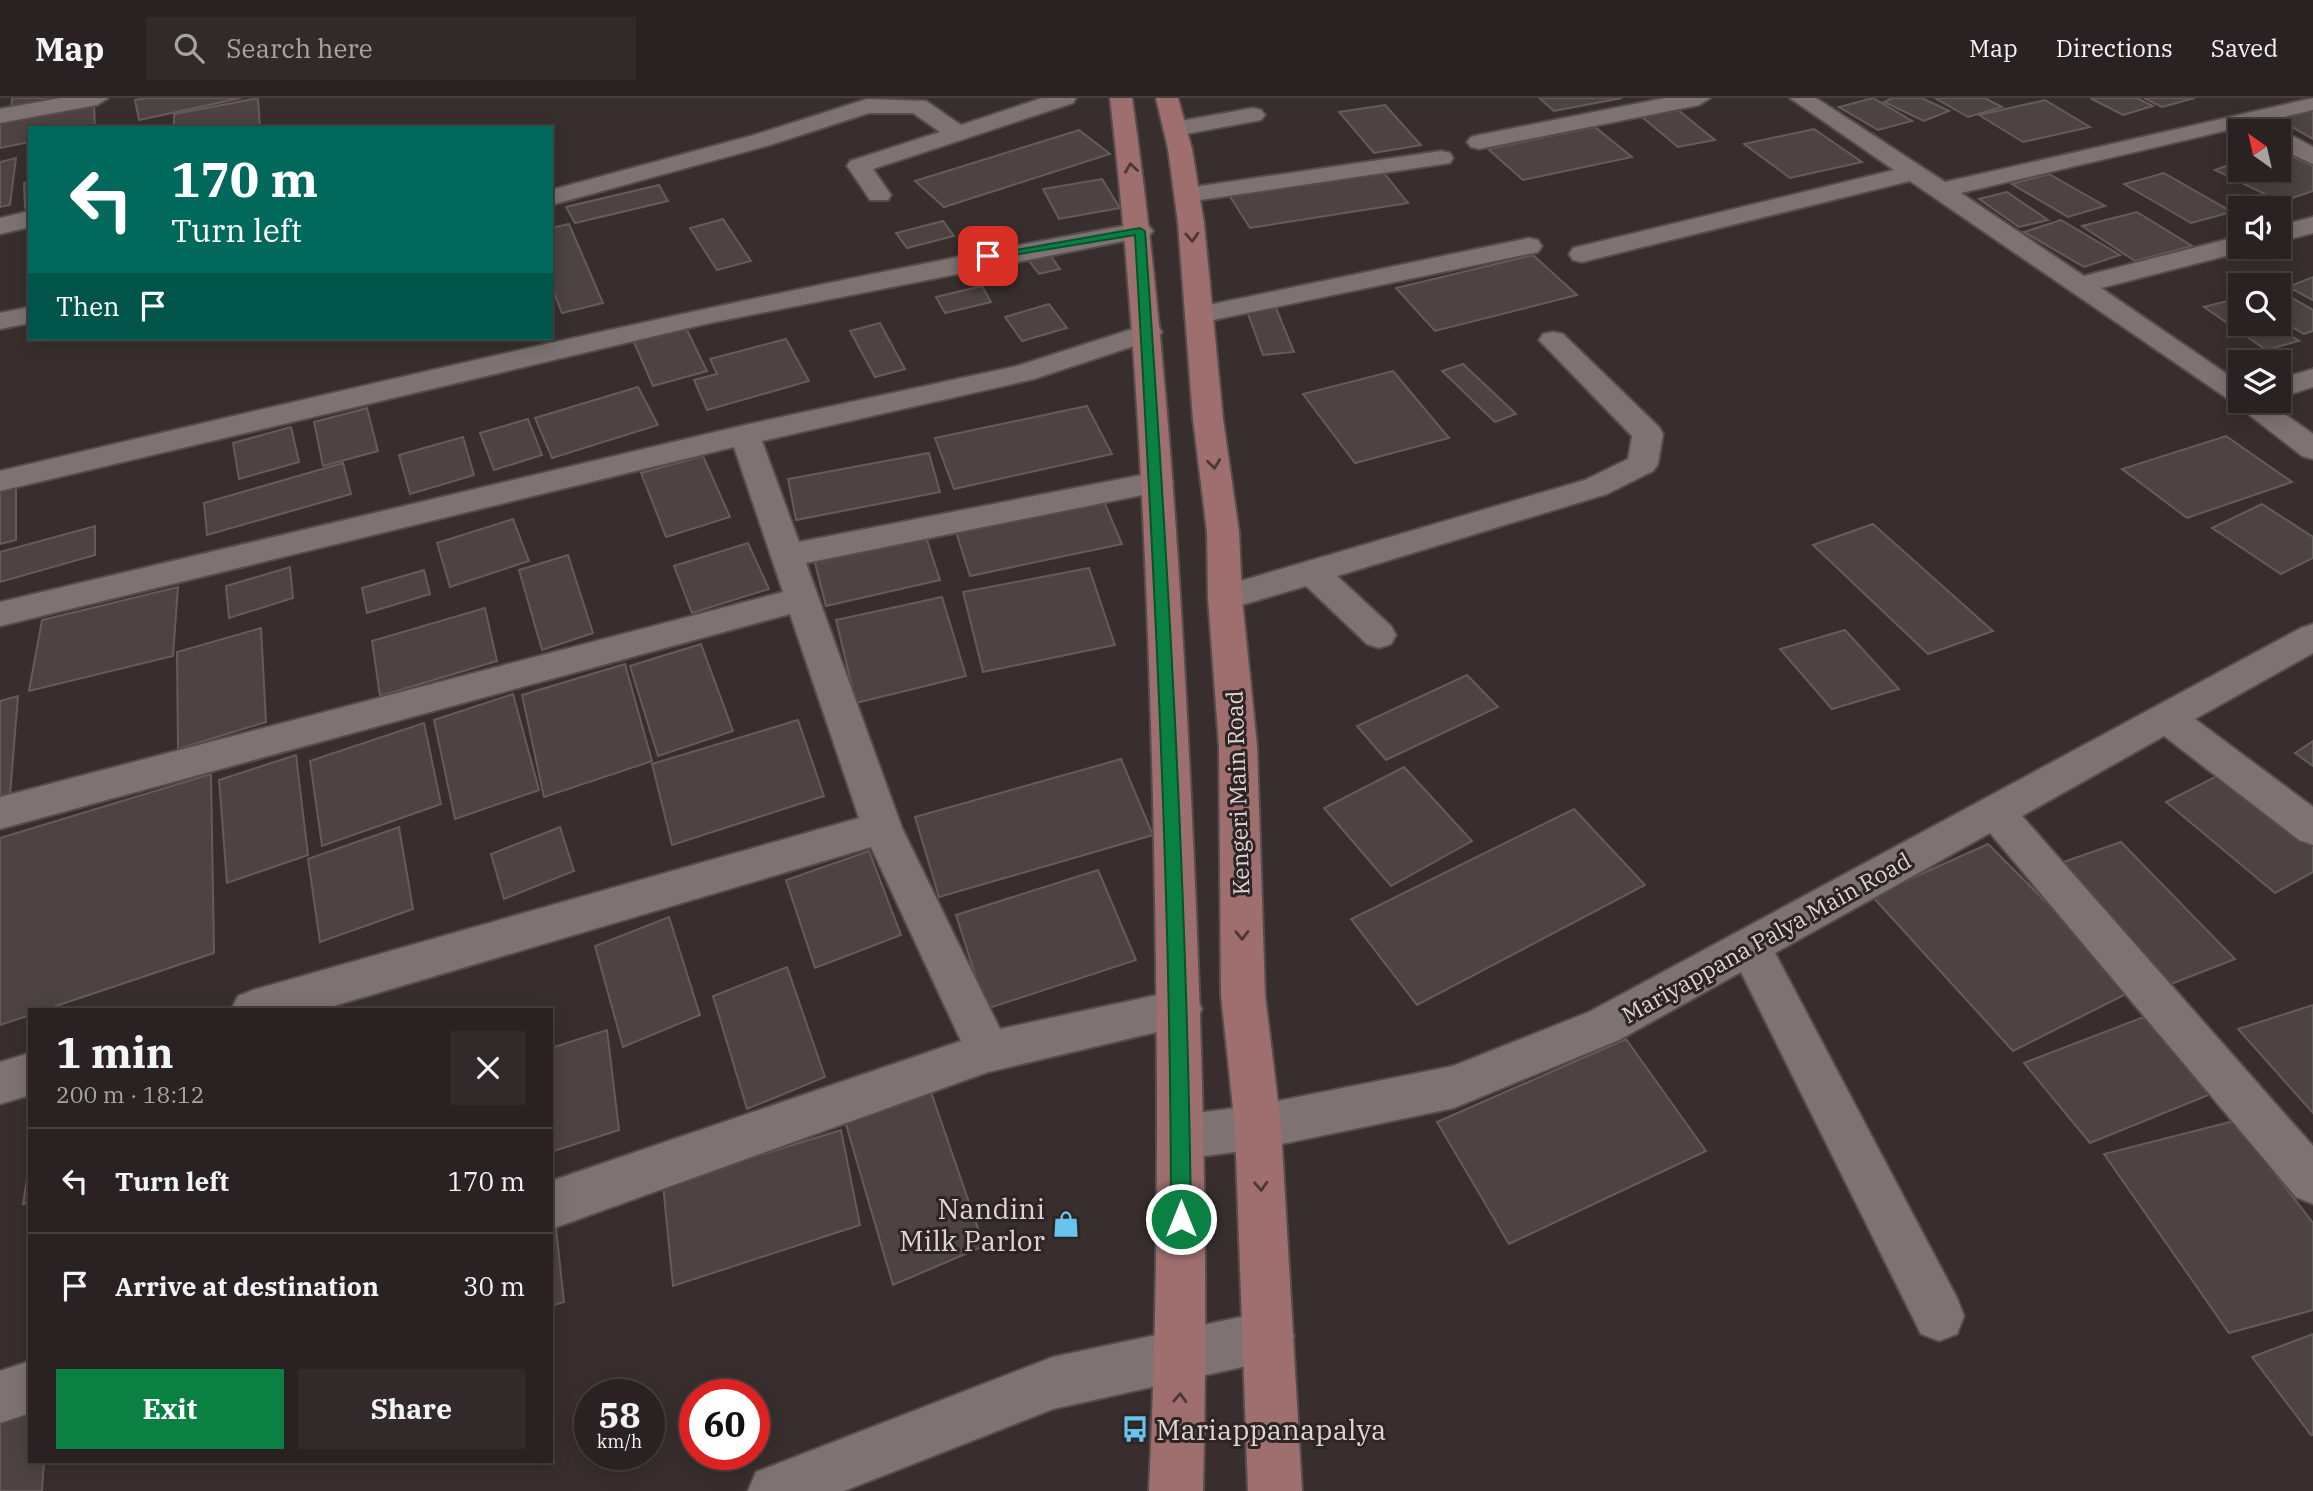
<!DOCTYPE html>
<html lang="en">
<head>
<meta charset="utf-8">
<style>
  :root { --surface:#2a2222; --page:#322a2a; --text:#f1f3f6; --muted:#a5a4a5; --line:#463f40; --accent:#0b8043 }
  body { margin:0; font-family:"IBM Plex Serif",serif; background:var(--page); color:var(--text); height:100vh; display:flex; flex-direction:column; font-size:26px; white-space:nowrap }
  * { box-sizing:border-box; margin:0 }
  p { font-size:23px; color:var(--muted) }
  .icon { flex:none; width:38px; height:38px; fill:none; stroke:currentColor; stroke-width:2; stroke-linecap:round; stroke-linejoin:round }
  .map { position:relative; flex:1; overflow:hidden }
  .sheet { position:absolute; left:28px; top:910px; width:525px; height:455px; display:flex; flex-direction:column; background:var(--surface); border-radius:0px; box-shadow:0 4px 18px #0003,0 0 0 2px var(--line) }
  .sheet>* { flex:none }
  .banner { position:absolute; left:28px; top:28px; width:525px; height:214px; border-radius:0px; box-shadow:0 4px 18px #0003,0 0 0 2px var(--line); background:#00695c; color:#fff; overflow:hidden }
  .needle { width:46px; rotate:326deg }
  .tools { position:absolute; left:2228px; top:21px; display:grid; gap:14px }
  .tools a { display:grid; place-items:center; width:63px; height:63px; border-radius:0px; background:var(--surface); box-shadow:0 4px 18px #0003,0 0 0 2px var(--line); font-size:35px }
  .speed { position:absolute; left:574px; top:1281px; display:flex; gap:14px; font-size:35px; font-weight:700; text-align:center }
  .speed>* { display:grid; place-content:center; width:91px; height:91px; border-radius:50%; background:var(--surface); box-shadow:0 4px 18px #0003,0 0 0 2px var(--line); line-height:1 }
  .speed small { font-size:18px; font-weight:400 }
  .speed .limit { border:10px solid #d22; background:#fff; color:#111 }
  .pin { position:absolute; display:grid; place-items:center; width:60px; height:60px; color:#fff; margin:-30px; border-radius:14px; box-shadow:0 4px 10px #0006 }
  .me { position:absolute; width:77px; margin:-38px; rotate:0deg; stroke-linejoin:round; filter:drop-shadow(0 0 5px #0008) }
  .turn { display:flex; align-items:center; gap:24px; height:147px; padding:0 28px; font-size:32px }
  .turn .icon { width:91px; height:91px; stroke-width:2.5 }
  .turn b { display:block; font-size:49px; line-height:60px }
  .then { display:flex; align-items:center; height:66px; padding:0 28px; background:#0003; gap:14px; font-size:26px }
  .round { display:grid; place-items:center; flex:none; width:74px; height:74px; border-radius:0px; background:var(--page) }
  .headline { display:flex; align-items:center; justify-content:space-between; height:119px; padding:0 28px }
  h1 { font-size:42px; font-weight:700; line-height:52px }
  .button { display:flex; gap:14px; margin-top:auto; padding:14px 28px }
  .button a { flex:1; height:80px; border-radius:0px; background:var(--accent); color:#fff; font-size:28px; font-weight:700; line-height:80px; text-align:center }
  .button a+a { background:var(--page); color:var(--text) }
  ul { padding:0; list-style:none }
  li { display:flex; align-items:center; gap:21px; height:105px; padding:0 28px; border-top:2px solid var(--line) }
  li div { flex:1 }
  li b { display:block; font-size:26px }
  li em { font-style:normal }
  header { display:flex; align-items:center; gap:42px; box-sizing:border-box; height:98px; padding:0 35px; background:var(--surface); border-bottom:2px solid var(--line) }
  header strong { font-size:33px }
  nav { display:flex; gap:38px; margin-inline-start:auto; font-size:24px }
  .search { width:490px; height:63px; background:var(--page); display:flex; align-items:center; gap:18px; box-sizing:border-box; padding:0 24px; border-radius:0px; color:var(--muted); font-size:26px }
  .map>svg:first-child { display:block }
  .building { fill:#4e4343; stroke:#665b5a; stroke-width:2 }
  .lines { fill:none; stroke-linecap:round; stroke-linejoin:round }
  .minor-casing { stroke:#554c4c; stroke-width:4 }
  .major-casing { stroke:#554c4c; stroke-width:4 }
  .minor { fill:#7e7272; fill-rule:evenodd }
  .major { fill:#9e6f6e; fill-rule:evenodd }
  .oneway { stroke:#4a3736 }
  .route { fill:#0b8043; stroke:#07532c; stroke-width:2 }
  .labels { text-anchor:middle; dominant-baseline:central; stroke-width:6; stroke-linejoin:round; paint-order:stroke }
  .street-label { font-size:23px; fill:#ddd6d6; stroke:#2e2424 }
  .near-poi-label { font-size:28px; fill:#ddd6d6; stroke:#2e2424; text-anchor:end }
</style>
</head>
<body>
<header>
<strong>Map</strong>
<div class="search"><svg class="icon" aria-label="search" viewBox="0 0 24 24"><circle cx="10" cy="10" r="6"/><path d="M15 15l6 6"/></svg>Search here</div>
<nav><a>Map</a><a>Directions</a><a>Saved</a></nav>
</header>
<div class="map">
<svg width="2313" height="1393" viewBox="0 0 2313 1393">
  <rect width="100%" height="100%" fill="#382e2e"/>
  <g class="building">
    <polygon points="12,0 71,0 11,12"/>
    <polygon points="146,0 241,0 139,22 135,2"/>
    <polygon points="258,0 260,30 174,30 174,16"/>
    <polygon points="1539,0 1622,0 1554,13"/>
    <polygon points="1873,0 1912,23 1878,32 1839,9"/>
    <polygon points="1893,0 1922,0 1949,13 1924,23 1884,4"/>
    <polygon points="1935,0 1985,0 2002,9 1968,19"/>
    <polygon points="2090,0 2137,0 2153,8 2123,17"/>
    <polygon points="2144,0 2195,0 2162,9"/>
    <polygon points="2045,2 2090,29 2023,44 1979,17"/>
    <polygon points="94,6 95,30 30,30 30,44 0,50 0,24"/>
    <polygon points="1385,7 1421,47 1374,55 1339,14"/>
    <polygon points="2313,10 2313,41 2273,18"/>
    <polygon points="1678,12 1715,42 1678,49 1642,19"/>
    <polygon points="1595,29 1632,59 1523,82 1488,51"/>
    <polygon points="1814,31 1862,64 1790,80 1744,46"/>
    <polygon points="1079,32 1110,56 944,109 915,83"/>
    <polygon points="2278,52 2313,68 2313,93 2281,104 2215,72 2240,63 2240,72 2278,72"/>
    <polygon points="16,60 10,107 0,109 0,64"/>
    <polygon points="1380,70 1408,105 1250,130 1227,94"/>
    <polygon points="2164,75 2232,114 2191,125 2124,86"/>
    <polygon points="2049,76 2105,108 2068,119 2012,86"/>
    <polygon points="1102,81 1120,110 1059,121 1043,91"/>
    <polygon points="30,84 30,109 25,110 24,85"/>
    <polygon points="659,87 668,103 575,125 566,109"/>
    <polygon points="2007,94 2048,122 2019,129 1979,101"/>
    <polygon points="2137,114 2192,148 2135,163 2082,128"/>
    <polygon points="723,121 751,163 717,172 690,130"/>
    <polygon points="2061,122 2120,157 2084,169 2024,134"/>
    <polygon points="943,123 954,138 907,150 896,135"/>
    <polygon points="569,126 603,205 562,215 551,187 551,130"/>
    <polygon points="1048,154 1060,171 1039,176 1026,159"/>
    <polygon points="1533,157 1577,197 1435,233 1396,190"/>
    <polygon points="2313,179 2313,202 2288,189"/>
    <polygon points="982,188 991,204 945,215 936,199"/>
    <polygon points="2278,192 2313,212 2313,233 2304,236 2278,221"/>
    <polygon points="2235,201 2240,204 2240,226 2272,226 2299,243 2266,252 2204,209"/>
    <polygon points="1049,206 1067,230 1022,243 1005,219"/>
    <polygon points="1276,210 1294,254 1263,257 1247,213"/>
    <polygon points="880,225 905,271 875,279 850,233"/>
    <polygon points="685,228 707,273 653,288 633,242"/>
    <polygon points="786,241 809,283 707,312 694,282 717,276 710,261"/>
    <polygon points="1463,266 1516,316 1495,324 1442,273"/>
    <polygon points="1393,273 1449,340 1355,365 1303,296"/>
    <polygon points="638,289 658,327 552,360 535,320"/>
    <polygon points="1087,308 1112,356 954,391 935,340"/>
    <polygon points="367,310 378,353 323,368 314,324"/>
    <polygon points="528,321 542,357 494,372 480,335"/>
    <polygon points="291,329 299,364 239,381 233,345"/>
    <polygon points="2226,338 2292,384 2187,420 2122,371"/>
    <polygon points="463,339 474,377 410,396 399,357"/>
    <polygon points="929,355 940,394 796,422 788,381"/>
    <polygon points="703,358 730,419 666,439 641,375"/>
    <polygon points="343,365 351,396 207,437 204,405"/>
    <polygon points="16,383 16,442 0,446 0,388"/>
    <polygon points="1103,401 1122,446 970,478 955,431"/>
    <polygon points="2262,406 2313,439 2313,460 2281,476 2212,430"/>
    <polygon points="513,421 529,463 450,489 437,445"/>
    <polygon points="1873,426 1993,533 1928,556 1813,447"/>
    <polygon points="95,428 95,457 0,484 0,454"/>
    <polygon points="925,436 940,482 826,508 814,461"/>
    <polygon points="748,445 769,491 692,515 674,468"/>
    <polygon points="568,457 593,535 542,552 519,472"/>
    <polygon points="290,469 293,500 229,520 226,488"/>
    <polygon points="1089,470 1115,547 983,574 963,494"/>
    <polygon points="424,472 430,496 367,515 362,490"/>
    <polygon points="178,489 173,558 29,593 42,522"/>
    <polygon points="942,499 966,578 856,605 836,522"/>
    <polygon points="485,510 497,563 380,598 372,543"/>
    <polygon points="261,530 266,624 178,651 177,554"/>
    <polygon points="1845,532 1899,591 1832,611 1780,551"/>
    <polygon points="701,546 733,633 658,658 630,568"/>
    <polygon points="625,566 652,663 544,699 522,597"/>
    <polygon points="1467,577 1498,609 1386,662 1357,628"/>
    <polygon points="513,596 539,692 455,721 434,622"/>
    <polygon points="18,598 10,697 0,701 0,603"/>
    <polygon points="798,622 824,698 672,747 652,666"/>
    <polygon points="424,625 441,706 322,748 310,663"/>
    <polygon points="2313,643 2313,668 2295,655"/>
    <polygon points="296,657 308,757 227,785 219,682"/>
    <polygon points="1121,661 1153,737 939,799 915,719"/>
    <polygon points="1404,669 1472,743 1391,788 1324,710"/>
    <polygon points="2223,675 2313,747 2313,774 2275,795 2166,704"/>
    <polygon points="211,676 214,855 44,912 30,912 30,917 0,927 0,740"/>
    <polygon points="1574,711 1645,787 1417,907 1351,821"/>
    <polygon points="399,729 413,811 320,844 308,761"/>
    <polygon points="560,729 574,773 504,801 491,756"/>
    <polygon points="2121,744 2235,861 2166,888 2055,767"/>
    <polygon points="1988,746 2134,892 2013,953 1872,798"/>
    <polygon points="869,753 901,837 815,870 786,782"/>
    <polygon points="1098,772 1136,862 986,911 956,817"/>
    <polygon points="669,819 700,917 623,949 595,848"/>
    <polygon points="787,869 825,979 747,1011 713,898"/>
    <polygon points="2313,907 2313,1015 2238,931"/>
    <polygon points="2149,917 2218,993 2090,1045 2024,965"/>
    <polygon points="607,932 619,1032 551,1054 551,950"/>
    <polygon points="1626,941 1706,1053 1509,1146 1437,1024"/>
    <polygon points="930,991 984,1148 893,1187 845,1023"/>
    <polygon points="2234,1023 2313,1125 2313,1212 2229,1235 2104,1056"/>
    <polygon points="841,1032 860,1127 673,1188 663,1087"/>
    <polygon points="30,1061 30,1104 23,1106"/>
    <polygon points="555,1121 564,1204 551,1208 551,1122"/>
    <polygon points="2313,1236 2313,1337 2311,1337 2252,1259"/>
    <polygon points="30,1311 30,1363 44,1363 42,1393 0,1393 0,1323"/>
  </g>
  <g class="lines">
    <defs>
      <g id="minor">
        <polygon points="60,0 108,0 97,7 0,25 0,11"/>
        <polygon points="1042,0 1076,0 1073,5 873,71 891,97 888,102 870,102 847,68 850,63 940,34 913,15 869,15 770,47 551,107 551,92 754,37 867,1 926,3 961,27"/>
        <polygon points="1665,0 1710,0 1699,7 1479,51 1471,49 1467,44 1471,39 1479,37"/>
        <polygon points="1790,0 1816,0 1945,84 2313,0 2313,12 1961,95 2084,178 2240,138 2240,149 2251,149 2249,152 2101,190 2240,285 2240,303 2266,303 2313,336 2313,361 2302,358 2234,305 1910,83 1582,164 1573,162 1569,156 1573,150 1894,72"/>
        <polygon points="1253,10 1261,12 1265,17 1261,22 1175,38 1167,36 1163,31 1167,26 1175,24"/>
        <path d="M 2277,33 C 2290,35 2301,43 2313,49 L 2313,66 L 2278,50 Z"/>
        <polygon points="1441,53 1450,55 1453,60 1450,65 1187,104 1178,102 1175,97 1178,92 1187,90"/>
        <polygon points="30,113 30,129 0,136 0,120"/>
        <polygon points="2313,119 2313,135 2278,144 2278,128"/>
        <path d="M 1140,125 L 1149,128 L 1153,133 L 1149,138 L 710,225 L 0,393 L 0,373 C 379,284 757,193 1140,125 Z"/>
        <polygon points="1529,140 1538,142 1542,148 1538,154 1199,225 1189,223 1185,217 1189,211 1199,209"/>
        <polygon points="30,209 30,225 0,231 0,215"/>
        <polygon points="1148,226 1158,228 1162,234 1158,240 1034,281 762,343 799,444 1157,374 1168,377 1173,384 1168,391 1157,394 806,465 902,730 1000,931 1180,892 1195,897 1202,911 1195,925 988,974 551,1131 551,1083 961,943 871,749 320,912 231,912 238,898 253,892 859,720 790,516 0,731 0,699 783,494 734,349 0,528 0,504 745,327 1017,268"/>
        <polygon points="1553,234 1563,236 1659,329 1663,336 1658,366 1653,373 1607,396 1337,478 1391,528 1396,537 1391,546 1379,550 1367,546 1306,488 1225,512 1213,509 1208,500 1213,491 1585,382 1628,361 1632,338 1539,242 1543,236"/>
        <polygon points="2313,271 2313,289 2278,300 2278,281"/>
        <polygon points="2313,526 2313,555 2195,621 2313,709 2313,747 2299,742 2164,638 2022,718 2313,1048 2313,1106 2296,1099 1990,735 1775,855 1957,1200 1964,1218 1957,1236 1939,1243 1921,1236 1741,874 1619,942 1454,1010 1258,1051 1181,1061 1165,1055 1158,1039 1165,1023 1181,1017 1258,1007 1453,968 1589,914 2301,530"/>
        <polygon points="30,955 30,997 0,1006 0,964"/>
        <polygon points="1269,1213 1287,1220 1294,1238 1287,1256 1269,1263 1053,1311 844,1393 748,1393 756,1374 1053,1259"/>
        <polygon points="30,1263 30,1315 0,1325 0,1273"/>
      </g>
      <g id="major">
        <path d="M 1110,0 L 1132,0 C 1165,232 1180,465 1191,699 C 1202,930 1209,1161 1203,1393 L 1149,1393 C 1160,1162 1158,931 1153,699 C 1147,466 1137,232 1110,0 Z"/>
        <polygon points="1156,0 1178,0 1192,51 1204,125 1223,321 1239,434 1242,500 1257,648 1265,897 1281,1029 1302,1393 1248,1393 1235,1029 1221,897 1219,648 1208,500 1207,434 1193,321 1178,125 1168,51"/>
      </g>
    </defs>
    <use href="#minor" class="minor-casing"/>
    <use href="#major" class="major-casing"/>
    <use href="#minor" class="minor"/>
    <use href="#major" class="major"/>
  </g>
  <defs><path id="oneway-chevron" d="M-2-3.5L2.5 0L-2 3.5" fill="none" stroke-width="1.6" stroke-linecap="round" stroke-linejoin="round" transform="scale(1.75)"/></defs>
  <g class="oneway">
    <use href="#oneway-chevron" transform="translate(1131 70) rotate(-98)"/>
    <use href="#oneway-chevron" transform="translate(1192 139) rotate(87)"/>
    <use href="#oneway-chevron" transform="translate(1214 366) rotate(83)"/>
    <use href="#oneway-chevron" transform="translate(1242 837) rotate(89)"/>
    <use href="#oneway-chevron" transform="translate(1261 1088) rotate(87)"/>
    <use href="#oneway-chevron" transform="translate(1180 1300) rotate(-87)"/>
  </g>
  <path class="route" d="M 1140,130 L 1145,133 C 1168,462 1187,791 1191,1121 L 1188,1128 L 1181,1131 L 1174,1128 L 1171,1121 C 1171,792 1154,465 1135,137 L 988,161 L 982,158 Z"/>
  <defs>
    <symbol id="shop-bare" viewBox="-9 -9 18 18"><path d="M-5-2.5h2.3a2.7 3.5 0 0 1 5.4 0H5L5.5 6h-11ZM-1.5-2.5h3a1.5 2.3 0 0 0-3 0Z" fill="#67c4f0" stroke="#2e2424" stroke-width="2.5" paint-order="stroke"/></symbol>
    <symbol id="bus-bare" viewBox="-9 -9 18 18"><path d="M-5-6H5V4H4V6H2V4H-2V6H-4V4H-5ZM-3.5-4V0h7V-4ZM-3.5 1.2v1.5H-2V1.2ZM2 1.2v1.5H3.5V1.2Z" fill="#67c4f0" stroke="#2e2424" stroke-width="2.5" paint-order="stroke"/></symbol>
  </defs>
  <g fill-rule="evenodd">
    <use href="#shop-bare" x="1047" y="1107" width="38" height="38"/>
    <use href="#bus-bare" x="1116" y="1312" width="38" height="38"/>
  </g>
  <g class="labels">
    <g class="street-label">
      <text transform="translate(1237 695) rotate(-92)">Kengeri Main Road</text>
      <text transform="translate(1766 839) rotate(-29)">Mariyappana Palya Main Road</text>
    </g>
    <g class="near-poi-label">
      <text x="1045" y="1110">Nandini<tspan x="1045" dy="32">Milk Parlor</tspan></text>
      <text x="1156" y="1331" text-anchor="start">Mariappanapalya</text>
    </g>
  </g>
</svg>
<div class="tools">
<a><svg class="needle" viewBox="-14 -14 28 28"><path d="M0-13l5 13h-10z" fill="#e53935"/><path d="M0 13l5-13h-10z" fill="#a5a4a5"/></svg></a>
<a><svg class="icon" aria-label="sound" viewBox="0 0 24 24"><path d="M4 9h4l5-4v14l-5-4H4zM17 9q2 3 0 6"/></svg></a>
<a><svg class="icon" aria-label="search" viewBox="0 0 24 24"><circle cx="10" cy="10" r="6"/><path d="M15 15l6 6"/></svg></a>
<a><svg class="icon" aria-label="layers" viewBox="0 0 24 24"><path d="M12 4l9 5-9 5-9-5zM3 14l9 5 9-5"/></svg></a>
</div>
<div class="speed"><div>58<small>km/h</small></div><div class="limit">60</div></div>
<div class="pin" style="left:988px;top:158px;background:#d93025"><svg class="icon" aria-label="arrive" viewBox="0 0 24 24"><path d="M6 21V4h12l-3 4 3 4H6"/></svg></div>
<svg class="me" style="left:1181px;top:1121px" viewBox="-20 -20 40 40"><circle r="17" fill="#0b8043" stroke="#fff" stroke-width="3"/><path d="M0-11L8 9 0 5-8 9z" fill="#fff"/></svg>
<div class="banner">
<div class="turn"><svg class="icon" aria-label="left" viewBox="0 0 24 24"><path d="M17 20v-9H6M10 6l-5 5 5 5"/></svg><div><b>170 m</b>Turn left</div></div>
<div class="then">Then<svg class="icon" aria-label="arrive" viewBox="0 0 24 24"><path d="M6 21V4h12l-3 4 3 4H6"/></svg></div>
</div>
<section class="sheet">
<div class="headline"><div><h1>1 min</h1><p>200 m · 18:12</p></div><a class="round"><svg class="icon" aria-label="close" viewBox="0 0 24 24"><path d="M6 6l12 12M18 6L6 18"/></svg></a></div>
<ul>
<li><svg class="icon" aria-label="left" viewBox="0 0 24 24"><path d="M17 20v-9H6M10 6l-5 5 5 5"/></svg><div><b>Turn left</b></div><em>170 m</em></li>
<li><svg class="icon" aria-label="arrive" viewBox="0 0 24 24"><path d="M6 21V4h12l-3 4 3 4H6"/></svg><div><b>Arrive at destination</b></div><em>30 m</em></li>
</ul>
<div class="button"><a>Exit</a><a>Share</a></div>
</section>
</div>
</body>
</html>
